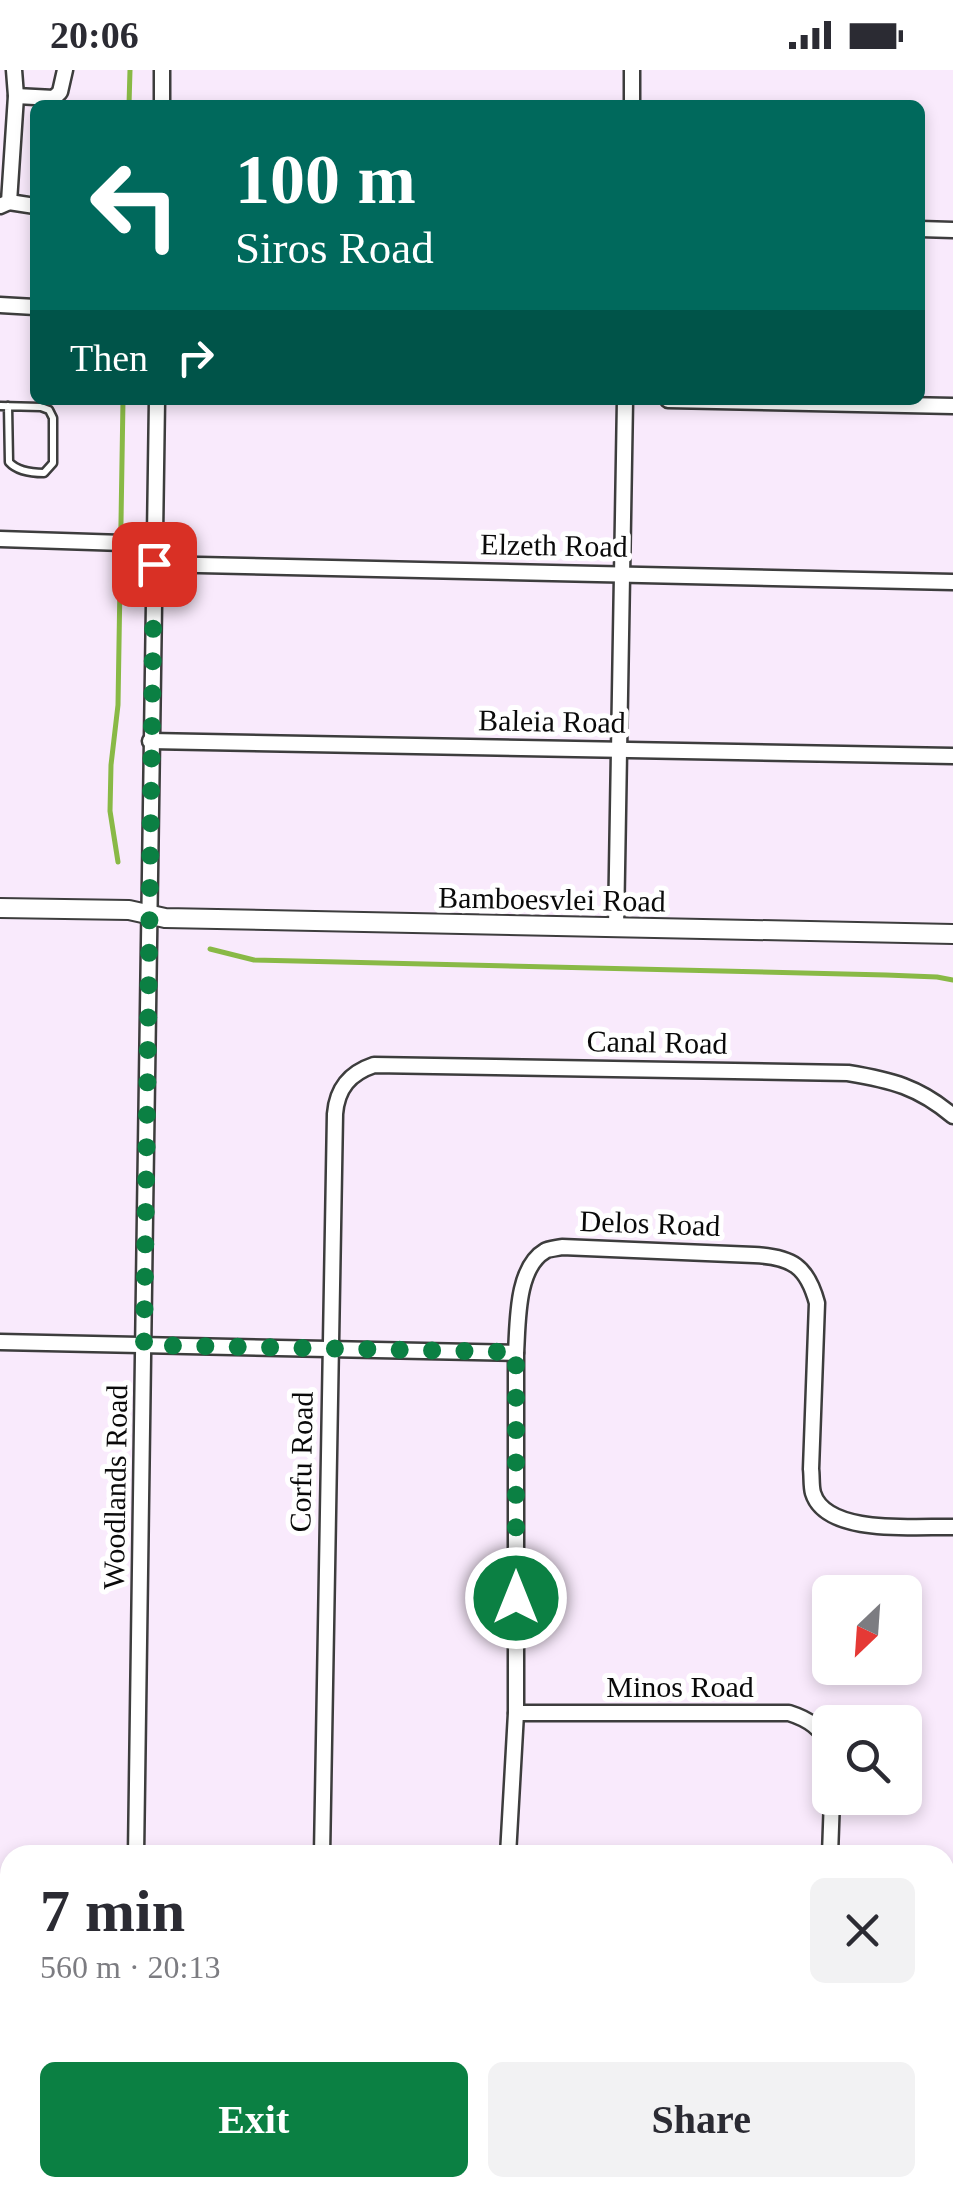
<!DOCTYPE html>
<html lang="en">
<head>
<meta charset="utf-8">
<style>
  :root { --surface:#fff; --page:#f2f2f3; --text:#2b2b33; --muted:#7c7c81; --accent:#0b8043 }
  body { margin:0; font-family:Georgia,serif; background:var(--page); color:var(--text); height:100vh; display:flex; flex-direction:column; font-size:38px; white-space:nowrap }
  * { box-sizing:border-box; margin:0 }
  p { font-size:32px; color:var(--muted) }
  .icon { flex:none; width:55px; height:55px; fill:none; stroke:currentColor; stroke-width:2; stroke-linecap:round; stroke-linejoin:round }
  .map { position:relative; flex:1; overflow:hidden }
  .sheet { position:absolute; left:0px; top:1775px; width:955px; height:352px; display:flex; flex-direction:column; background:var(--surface); border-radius:30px 30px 0 0; box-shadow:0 5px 15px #0003 }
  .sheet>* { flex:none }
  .top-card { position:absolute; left:30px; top:30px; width:895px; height:305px; border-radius:15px; box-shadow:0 5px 15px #0003; background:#00695c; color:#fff; overflow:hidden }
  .needle { width:65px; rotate:205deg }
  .buttons { position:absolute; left:812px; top:1505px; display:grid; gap:20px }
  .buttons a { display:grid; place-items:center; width:110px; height:110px; border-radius:15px; background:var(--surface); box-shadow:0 5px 15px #0003; font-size:50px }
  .pin { position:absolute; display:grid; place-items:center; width:85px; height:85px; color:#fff; margin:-42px; border-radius:20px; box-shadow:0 5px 15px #0006 }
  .me { position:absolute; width:110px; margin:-55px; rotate:0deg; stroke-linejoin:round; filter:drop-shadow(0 0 8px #0008) }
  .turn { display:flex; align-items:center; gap:35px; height:210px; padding:0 40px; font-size:45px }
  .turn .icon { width:130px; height:130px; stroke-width:2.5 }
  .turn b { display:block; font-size:70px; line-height:85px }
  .then { display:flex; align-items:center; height:95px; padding:0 40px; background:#0003; gap:20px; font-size:38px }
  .round { display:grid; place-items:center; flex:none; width:105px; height:105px; border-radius:15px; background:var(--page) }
  .overview { display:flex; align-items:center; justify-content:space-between; height:170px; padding:0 40px }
  h1 { font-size:60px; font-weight:800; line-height:75px }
  .cta { display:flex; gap:20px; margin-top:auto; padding:20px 40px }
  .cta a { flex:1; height:115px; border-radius:15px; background:var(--accent); color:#fff; font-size:40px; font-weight:800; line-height:115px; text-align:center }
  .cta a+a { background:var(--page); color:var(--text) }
  .status { display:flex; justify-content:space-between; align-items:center; height:70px; padding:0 50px; background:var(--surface); direction:ltr }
  .status svg { height:28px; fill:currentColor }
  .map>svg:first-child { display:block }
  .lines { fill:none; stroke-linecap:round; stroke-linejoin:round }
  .stream { stroke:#89b946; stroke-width:5 }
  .service-casing { stroke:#3d3d3d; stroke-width:11 }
  .minor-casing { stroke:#3d3d3d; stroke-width:19 }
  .tertiary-casing { stroke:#3d3d3d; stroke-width:22 }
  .service { stroke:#fff; stroke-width:6 }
  .minor { stroke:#fff; stroke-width:14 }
  .tertiary { stroke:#fff; stroke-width:18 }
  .route { stroke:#0b8043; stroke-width:18; stroke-dasharray:0 32.4 }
  .labels { text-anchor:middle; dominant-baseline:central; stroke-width:10; stroke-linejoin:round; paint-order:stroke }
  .street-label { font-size:30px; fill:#0a0a0a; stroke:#fff }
</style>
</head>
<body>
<div class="status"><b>20:06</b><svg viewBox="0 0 49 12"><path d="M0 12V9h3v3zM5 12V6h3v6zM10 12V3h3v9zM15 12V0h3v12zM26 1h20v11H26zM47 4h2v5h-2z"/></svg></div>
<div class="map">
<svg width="953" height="2127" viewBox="0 0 953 2127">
  <rect width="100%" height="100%" fill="#f9eafc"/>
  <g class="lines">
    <g class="stream">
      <polyline points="129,35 130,0"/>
      <polyline points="118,792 110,741 111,695 118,635 123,330"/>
      <polyline points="210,879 254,890 886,905 937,907 953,910"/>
    </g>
    <defs>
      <path id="service" d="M 0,336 L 41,337 L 49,340 L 53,348 L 53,393 L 44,403 C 31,403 17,401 9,392 L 8,336"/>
      <g id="minor">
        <polyline points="16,26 54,28 60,22 65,0"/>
        <polyline points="162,35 162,0"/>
        <polyline points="632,35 632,0"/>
        <polyline points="9,132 35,136"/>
        <polyline points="0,136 9,132 16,26 14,0"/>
        <polyline points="920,159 953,160"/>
        <polyline points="0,235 35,237"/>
        <polyline points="668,330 953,336"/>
        <polyline points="0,469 154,474"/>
        <polyline points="154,494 953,512"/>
        <polyline points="150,671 953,686"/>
        <polyline points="616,858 625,330"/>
        <polyline points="0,1272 516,1283"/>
        <path d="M 516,1643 L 789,1643 C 808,1649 822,1658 830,1677"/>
        <path d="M 136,1785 C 144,1300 148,815 157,330"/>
        <path d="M 322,1785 L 335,1044 C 337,1018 350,1003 374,995 L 848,1003 C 891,1010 919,1017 953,1046"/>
        <path d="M 508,1785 L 516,1643 L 516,1283 C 518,1253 516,1198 545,1181 C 548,1179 558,1178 562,1177 L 754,1185 C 792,1187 807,1196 817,1233 L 811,1399 C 812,1406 811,1416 813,1423 C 826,1466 918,1456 953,1457"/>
        <polyline points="830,1785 832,1728"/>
        <polyline points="0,1825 10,1825"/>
        <polyline points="0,1987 10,1995"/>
        <polyline points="945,1997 953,1997"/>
        <polyline points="129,2127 129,2118"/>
        <polyline points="301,2127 301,2118"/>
        <polyline points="464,2127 465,2118"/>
        <polyline points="631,2127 632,2118"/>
        <polyline points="831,2127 831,2118"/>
      </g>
      <polyline id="tertiary" points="0,838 129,840 165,848 953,864"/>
    </defs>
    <use href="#service" class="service-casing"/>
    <use href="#minor" class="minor-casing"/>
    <use href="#tertiary" class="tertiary-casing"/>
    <use href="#service" class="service"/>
    <use href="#minor" class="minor"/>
    <use href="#tertiary" class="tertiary"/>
  </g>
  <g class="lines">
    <polyline class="route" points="154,494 144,1275 516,1282 516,1528"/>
  </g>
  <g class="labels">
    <g class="street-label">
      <text transform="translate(554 475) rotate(1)">Elzeth Road</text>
      <text transform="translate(552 651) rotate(1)">Baleia Road</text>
      <text transform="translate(552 829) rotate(1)">Bamboesvlei Road</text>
      <text transform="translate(657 972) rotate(1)">Canal Road</text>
      <text transform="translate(650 1153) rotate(2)">Delos Road</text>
      <text transform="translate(301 1392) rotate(-89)">Corfu Road</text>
      <text transform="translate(115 1417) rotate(-89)">Woodlands Road</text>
      <text x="680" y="1616">Minos Road</text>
    </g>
  </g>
</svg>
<div class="buttons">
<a><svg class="needle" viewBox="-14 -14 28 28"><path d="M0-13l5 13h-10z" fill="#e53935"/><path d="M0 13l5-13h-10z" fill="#7c7c81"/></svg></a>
<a><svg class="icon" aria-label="search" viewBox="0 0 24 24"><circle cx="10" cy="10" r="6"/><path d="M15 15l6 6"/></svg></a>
</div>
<div class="pin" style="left:154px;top:494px;background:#d93025"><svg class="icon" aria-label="arrive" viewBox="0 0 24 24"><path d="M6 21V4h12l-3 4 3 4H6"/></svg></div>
<svg class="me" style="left:516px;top:1528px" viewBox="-20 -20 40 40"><circle r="17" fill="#0b8043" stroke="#fff" stroke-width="3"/><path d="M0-11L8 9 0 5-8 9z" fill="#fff"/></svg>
<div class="top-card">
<div class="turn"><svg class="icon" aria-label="left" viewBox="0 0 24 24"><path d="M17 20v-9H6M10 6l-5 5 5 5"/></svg><div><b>100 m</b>Siros Road</div></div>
<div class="then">Then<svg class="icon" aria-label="right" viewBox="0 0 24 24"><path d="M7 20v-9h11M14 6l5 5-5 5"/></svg></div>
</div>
<section class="sheet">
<div class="overview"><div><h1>7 min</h1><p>560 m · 20:13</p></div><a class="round"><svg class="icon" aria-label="close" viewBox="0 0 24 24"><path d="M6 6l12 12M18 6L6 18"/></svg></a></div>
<div class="cta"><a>Exit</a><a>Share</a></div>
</section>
</div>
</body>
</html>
